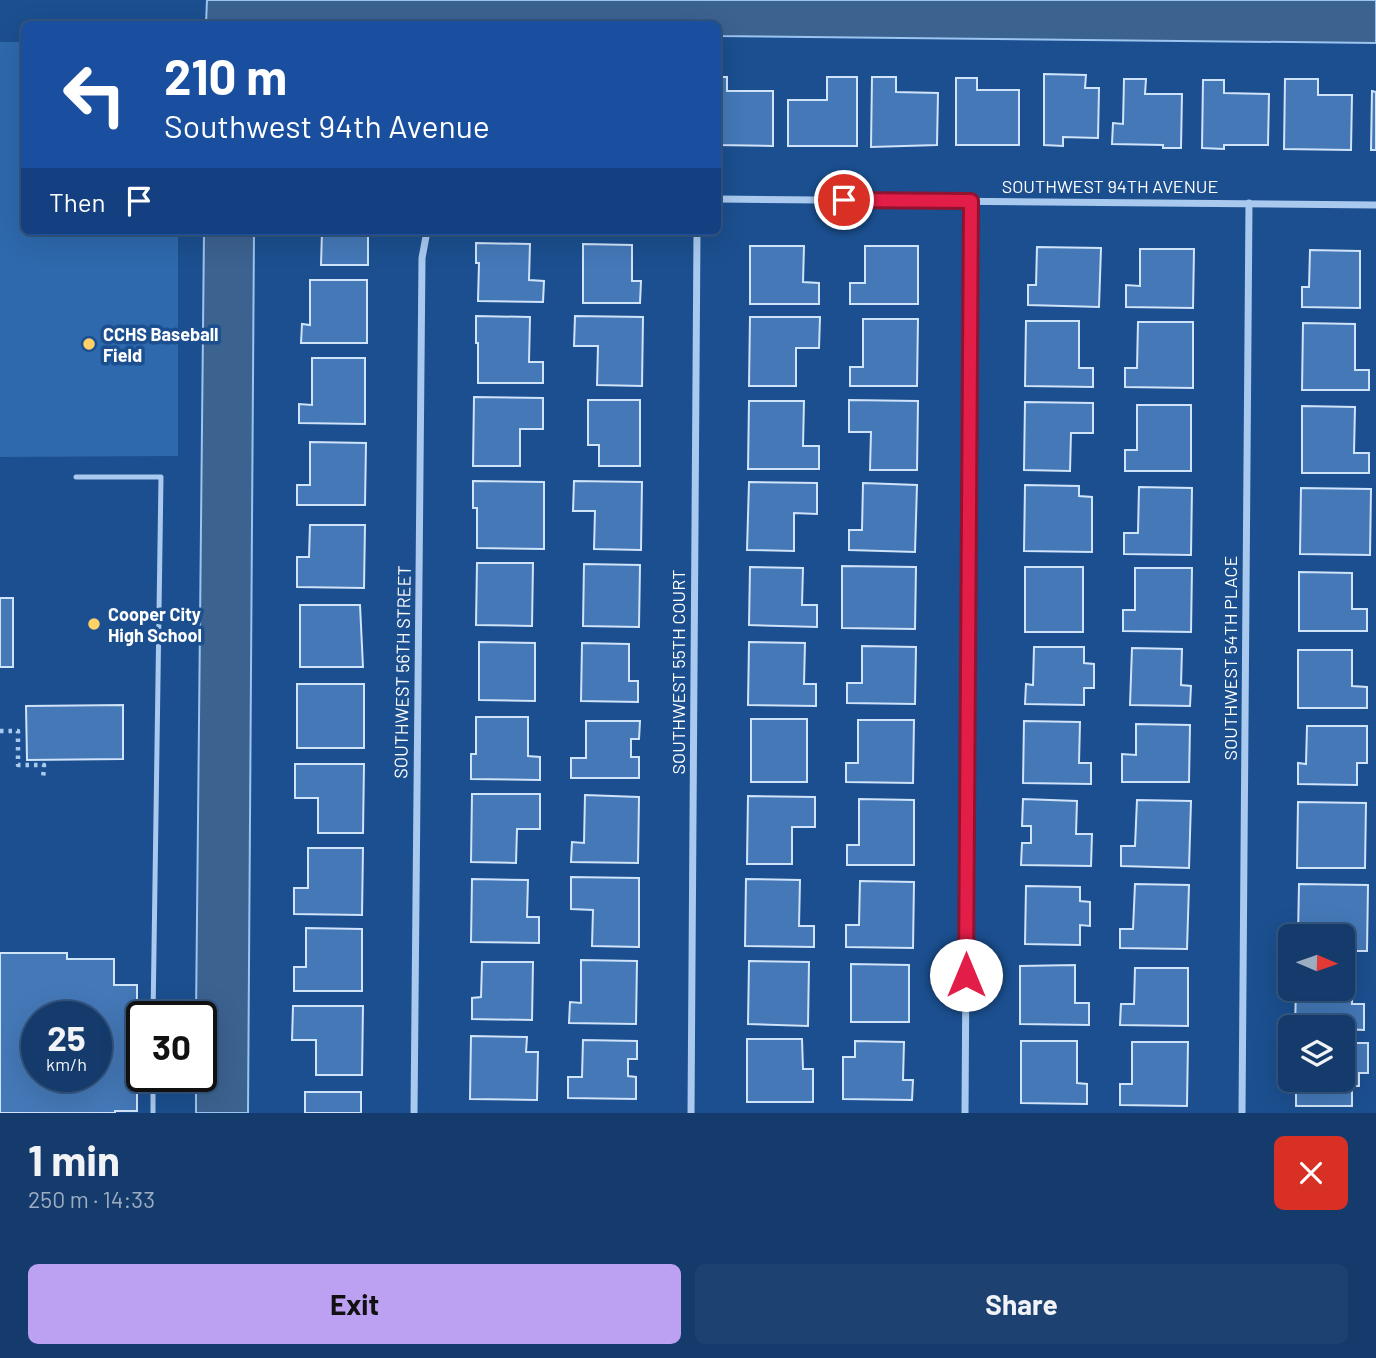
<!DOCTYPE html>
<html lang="en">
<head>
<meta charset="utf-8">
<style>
  :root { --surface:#143b6b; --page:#1d4271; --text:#f1f3f6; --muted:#9dadc1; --line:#33557e; --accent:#bca0f2 }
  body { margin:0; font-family:Barlow,sans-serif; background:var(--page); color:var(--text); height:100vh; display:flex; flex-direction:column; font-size:26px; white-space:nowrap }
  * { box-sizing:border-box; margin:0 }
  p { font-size:23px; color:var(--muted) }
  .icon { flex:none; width:38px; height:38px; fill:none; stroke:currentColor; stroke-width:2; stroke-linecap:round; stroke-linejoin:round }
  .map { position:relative; height:1113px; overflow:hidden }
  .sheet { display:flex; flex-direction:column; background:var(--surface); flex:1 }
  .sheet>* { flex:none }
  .hud { position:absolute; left:21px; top:21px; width:700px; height:214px; border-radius:10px; box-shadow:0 7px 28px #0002,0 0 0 2px var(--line); background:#1a4fa0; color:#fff; overflow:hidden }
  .needle { width:46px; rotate:92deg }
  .fabs { position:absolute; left:1278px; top:924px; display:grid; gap:14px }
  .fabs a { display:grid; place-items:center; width:77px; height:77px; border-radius:10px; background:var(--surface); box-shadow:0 7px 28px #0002,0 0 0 2px var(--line); font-size:35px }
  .speed { position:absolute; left:21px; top:1001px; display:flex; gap:14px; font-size:35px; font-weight:700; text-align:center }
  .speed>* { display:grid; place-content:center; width:91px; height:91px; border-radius:50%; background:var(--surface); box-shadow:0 7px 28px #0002,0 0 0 2px var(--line); line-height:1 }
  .speed small { font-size:18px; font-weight:400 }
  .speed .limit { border:4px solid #111; border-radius:10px; background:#fff; color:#111 }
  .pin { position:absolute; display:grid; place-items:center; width:60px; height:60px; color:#fff; margin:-30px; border:4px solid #fff; border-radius:50%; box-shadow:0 2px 7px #0007 }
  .me { position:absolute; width:77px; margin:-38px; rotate:0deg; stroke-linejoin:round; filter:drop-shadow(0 0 5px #0008) }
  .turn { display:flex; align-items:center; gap:24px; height:147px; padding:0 28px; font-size:32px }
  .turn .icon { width:91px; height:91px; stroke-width:2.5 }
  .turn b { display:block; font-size:49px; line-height:60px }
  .then { display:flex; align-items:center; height:66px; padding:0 28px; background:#0003; gap:14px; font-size:26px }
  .round { display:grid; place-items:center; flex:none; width:74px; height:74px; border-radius:10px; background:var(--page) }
  .headline { display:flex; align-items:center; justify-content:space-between; height:119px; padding:0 28px }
  h1 { font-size:42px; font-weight:700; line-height:52px }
  .action { display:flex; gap:14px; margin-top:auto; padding:14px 28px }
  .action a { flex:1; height:80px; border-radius:10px; background:var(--accent); color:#111; font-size:28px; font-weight:700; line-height:80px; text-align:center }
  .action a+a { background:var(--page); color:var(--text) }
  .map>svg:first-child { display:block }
  .green { fill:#2e69ad }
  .water { fill:#3c6290; stroke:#9cc4f0; stroke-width:2 }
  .building { fill:#4478b7; stroke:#cfe3fa; stroke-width:2; fill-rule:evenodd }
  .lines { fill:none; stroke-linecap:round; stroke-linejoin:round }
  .path { stroke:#a9c9ee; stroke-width:4.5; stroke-dasharray:3.5 5; stroke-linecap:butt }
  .lane { stroke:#a9c9ee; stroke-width:5 }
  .street { stroke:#a9c9ee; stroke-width:7 }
  .route-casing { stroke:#92132f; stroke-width:18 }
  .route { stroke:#e11d48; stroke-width:12 }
  .poi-dot { fill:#ffd166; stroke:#1b4f8f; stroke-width:2.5 }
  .labels { text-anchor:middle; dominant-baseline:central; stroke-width:7; stroke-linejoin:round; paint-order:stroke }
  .street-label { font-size:18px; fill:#fff; stroke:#1b4f8f }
  .poi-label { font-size:18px; font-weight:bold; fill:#fff; stroke:#1b4f8f; text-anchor:start }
</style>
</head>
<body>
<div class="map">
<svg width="1376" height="1113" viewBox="0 0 1376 1113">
  <rect width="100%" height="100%" fill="#1b4f8f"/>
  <polygon class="green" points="0,42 24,42 24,231 178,231 178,456 0,457"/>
  <g class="water">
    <polygon points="207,0 1376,0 1376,43 718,36 718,24 206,24"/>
    <polygon points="204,231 254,231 248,1113 196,1113 196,1076 201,1076 201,1017 196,1017"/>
  </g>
  <g class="building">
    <polygon points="1044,74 1086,75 1085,88 1099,88 1098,138 1063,137 1063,146 1044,145"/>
    <polygon points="718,77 727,77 727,91 773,91 773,146 718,145"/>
    <polygon points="827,77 857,77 857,146 788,146 788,100 827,100"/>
    <polygon points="872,77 896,77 896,92 938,93 937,145 871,147"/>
    <polygon points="956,78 977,78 977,90 1019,90 1019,145 956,145"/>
    <polygon points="1124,79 1146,79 1145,94 1182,94 1181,148 1163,148 1163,145 1112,144 1113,123 1123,124"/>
    <polygon points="1285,79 1318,79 1318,95 1352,95 1351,150 1284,149"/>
    <polygon points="1203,80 1224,80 1224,93 1269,94 1268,145 1224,145 1224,149 1202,148"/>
    <polygon points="1372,91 1376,92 1376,150 1371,150"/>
    <polygon points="322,231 368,231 368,265 321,265"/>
    <polygon points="476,243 530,244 529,280 544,281 543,302 478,301 479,263 476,263"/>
    <polygon points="583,244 632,245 632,281 641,281 640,303 583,303"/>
    <polygon points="750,246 804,246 803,282 819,283 819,304 750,304"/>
    <polygon points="865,246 918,246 918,304 850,304 850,283 865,283"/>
    <polygon points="1037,247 1101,248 1099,307 1028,305 1028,285 1036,285"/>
    <polygon points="1140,249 1194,249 1193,308 1126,307 1126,285 1140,286"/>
    <polygon points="1310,250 1360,251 1360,308 1302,307 1302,287 1309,287"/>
    <polygon points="310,280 367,280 367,343 301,343 302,324 310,325"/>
    <polygon points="476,316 530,317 529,362 543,362 543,383 478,383 478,343 476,343"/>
    <polygon points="575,316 643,317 642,386 597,385 598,346 574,346"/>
    <polygon points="750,317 820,317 819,348 796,348 796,386 749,386"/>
    <polygon points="863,319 918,319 917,386 850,386 850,367 863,367"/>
    <polygon points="1026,321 1079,321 1079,368 1093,368 1093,387 1025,386"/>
    <polygon points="1138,322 1193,322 1193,388 1125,387 1125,368 1137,368"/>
    <polygon points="1303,323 1355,324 1355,370 1369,370 1369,390 1302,390"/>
    <polygon points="312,358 365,358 365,424 299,423 299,404 312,405"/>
    <polygon points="474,397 543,398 543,429 520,429 520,466 473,466"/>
    <polygon points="588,400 640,400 640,466 599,466 599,445 588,445"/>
    <polygon points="849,400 918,401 917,470 870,470 871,432 849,432"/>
    <polygon points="749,401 804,401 803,446 819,446 819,469 748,469"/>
    <polygon points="1025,402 1093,403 1093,433 1071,433 1070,471 1024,470"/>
    <polygon points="1137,405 1191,405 1191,471 1125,471 1125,450 1137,450"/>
    <polygon points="1302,406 1355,407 1354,453 1369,453 1369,473 1302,473"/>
    <polygon points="310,442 366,443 365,505 297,505 297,485 310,485"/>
    <polygon points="473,481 544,482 544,549 477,548 477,508 473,508"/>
    <polygon points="574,481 642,482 641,550 594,549 595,511 573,511"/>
    <polygon points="749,482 817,483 817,514 794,513 794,551 747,550"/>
    <polygon points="863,483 917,485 915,552 849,550 849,530 862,530"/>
    <polygon points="1025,485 1079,486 1079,496 1092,497 1092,552 1024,551"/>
    <polygon points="1139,487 1192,488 1191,555 1124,554 1124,533 1138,533"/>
    <polygon points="1301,488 1371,489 1370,555 1300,554"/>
    <polygon points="310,525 365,525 364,588 297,587 297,557 309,557"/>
    <polygon points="477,563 533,563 532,626 476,625"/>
    <polygon points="584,564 640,565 639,627 583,626"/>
    <polygon points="842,566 916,567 915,629 842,628"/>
    <polygon points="750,567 803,568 802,605 817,605 817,627 749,625"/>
    <rect x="1025" y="567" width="58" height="65"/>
    <polygon points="1135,568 1192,568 1191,632 1123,631 1123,610 1135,610"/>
    <polygon points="1299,572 1352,573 1352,609 1367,609 1367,631 1299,631"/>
    <rect x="0" y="598" width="13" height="69"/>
    <polygon points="300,605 360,605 363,667 300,667"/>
    <polygon points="479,642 535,643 535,701 479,700"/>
    <polygon points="749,642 805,643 804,684 816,684 816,706 748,705"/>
    <polygon points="582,643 629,644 629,681 638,681 638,702 581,701"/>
    <polygon points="862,646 916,647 915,704 847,703 847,683 862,683"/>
    <polygon points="1034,647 1084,647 1084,663 1094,664 1094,688 1084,688 1084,705 1025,704 1026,684 1033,685"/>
    <polygon points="1132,648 1182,649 1181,685 1191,686 1190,706 1130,705"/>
    <polygon points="1298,650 1352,650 1352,686 1367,687 1367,708 1298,708"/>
    <rect x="297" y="684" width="67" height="64"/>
    <polygon points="123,705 123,759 27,760 26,706"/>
    <polygon points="476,717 528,717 528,756 540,757 540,780 471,779 471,754 476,754"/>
    <rect x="751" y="719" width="56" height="63"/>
    <polygon points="858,720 914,720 913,783 846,782 846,763 858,763"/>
    <polygon points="586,721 640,721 639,739 631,739 631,757 639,757 639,778 571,778 571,758 586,758"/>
    <polygon points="1024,721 1080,722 1079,763 1091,763 1091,784 1023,783"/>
    <polygon points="1136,724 1190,725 1189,782 1122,782 1122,754 1136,755"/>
    <polygon points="1307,726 1367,726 1367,763 1357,763 1357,785 1298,784 1298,763 1306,764"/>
    <polygon points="295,764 364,764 363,833 318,833 318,798 295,798"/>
    <polygon points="472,794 540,794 540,829 517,829 516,863 471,862"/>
    <polygon points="585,795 639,797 638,863 571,862 572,842 584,843"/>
    <polygon points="748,796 815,797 815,827 792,827 792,864 747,864"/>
    <polygon points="859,799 914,800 914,865 847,865 847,845 859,845"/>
    <polygon points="1023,799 1077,801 1076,834 1092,834 1091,866 1021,865 1022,843 1031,843 1031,826 1022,826"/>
    <polygon points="1137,800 1191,801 1189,868 1121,866 1121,846 1135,846"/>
    <polygon points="1298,802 1366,803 1365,868 1297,868"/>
    <polygon points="308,848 363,848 362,915 294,914 294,888 308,888"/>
    <polygon points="571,877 639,878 639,947 592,946 593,910 571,909"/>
    <polygon points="472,879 528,880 527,917 539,917 539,943 471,942"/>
    <polygon points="746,879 800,880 799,926 814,926 814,947 745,946"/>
    <polygon points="860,881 914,882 913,948 846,947 846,925 859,925"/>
    <polygon points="1135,884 1189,885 1187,949 1120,948 1120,929 1133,929"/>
    <polygon points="1299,884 1368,885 1367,951 1342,951 1342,936 1298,936"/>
    <polygon points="1026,886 1080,887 1080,901 1090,902 1090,926 1080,925 1080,945 1025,944"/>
    <polygon points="306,928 362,929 362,991 294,991 294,967 306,967"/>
    <path d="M 0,953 L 67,953 L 67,959 L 114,959 L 114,985 L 137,985 L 137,1111 L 115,1111 L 115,1113 L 0,1113 ZM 37,1017 L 96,1017 L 96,1076 L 37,1076 Z"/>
    <polygon points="581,960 637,961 636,1024 569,1023 570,1002 581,1003"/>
    <polygon points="749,961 809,962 808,1026 748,1024"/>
    <polygon points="482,962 533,962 532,1020 472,1019 472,998 481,997"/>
    <polygon points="851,964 909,965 909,1022 851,1022"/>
    <polygon points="1075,965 1075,1003 1089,1003 1089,1025 1020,1024 1020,966"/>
    <polygon points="1342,966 1353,966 1352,1004 1364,1004 1364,1030 1295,1027 1296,989 1342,989"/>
    <polygon points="1135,968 1188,968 1188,1026 1120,1025 1121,1004 1134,1004"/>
    <polygon points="293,1006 363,1006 362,1075 316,1075 316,1040 292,1040"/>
    <polygon points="471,1036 527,1037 526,1052 538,1052 537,1100 470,1099"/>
    <polygon points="747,1039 802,1039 803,1069 813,1069 813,1102 747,1102"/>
    <polygon points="583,1040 637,1041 637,1059 628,1059 628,1076 636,1077 636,1099 568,1098 568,1077 582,1077"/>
    <polygon points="855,1041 904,1042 903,1080 913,1080 912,1100 843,1099 843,1057 855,1057"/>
    <polygon points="1021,1041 1077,1041 1077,1083 1087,1084 1087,1104 1021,1103"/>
    <polygon points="1132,1042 1188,1042 1187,1106 1120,1105 1120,1084 1132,1084"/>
    <polygon points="1342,1043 1368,1043 1368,1073 1359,1073 1359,1086 1352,1086 1352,1106 1296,1106 1296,1080 1342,1080"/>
    <rect x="305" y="1092" width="56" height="21"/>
  </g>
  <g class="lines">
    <polyline class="path" points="0,731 18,731 18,765 44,765 43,780"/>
    <g class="lane">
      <polyline points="76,477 161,477 153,1017"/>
      <polyline points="153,1113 153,1076"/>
    </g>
    <g class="street">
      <polyline points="718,199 1376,205"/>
      <polyline points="414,1113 422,258 427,231"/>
      <polyline points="691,1113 697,231"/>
      <polyline points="965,1113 971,201"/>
      <polyline points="1242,1113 1249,203"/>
    </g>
  </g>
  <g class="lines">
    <defs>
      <polyline id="route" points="844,200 971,201 966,975"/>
    </defs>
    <use href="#route" class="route-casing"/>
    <use href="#route" class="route"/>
  </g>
  <g class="poi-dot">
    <circle cx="89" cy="344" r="7"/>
    <circle cx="94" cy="624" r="7"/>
  </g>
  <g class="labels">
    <g class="street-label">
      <text x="1110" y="186">SOUTHWEST 94TH AVENUE</text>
      <text transform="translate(1230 658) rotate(-90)">SOUTHWEST 54TH PLACE</text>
      <text transform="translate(402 672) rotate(-89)">SOUTHWEST 56TH STREET</text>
      <text transform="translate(678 672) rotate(-90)">SOUTHWEST 55TH COURT</text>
    </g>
    <g class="poi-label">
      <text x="103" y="334">CCHS Baseball<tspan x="103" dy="21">Field</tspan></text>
      <text x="108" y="614">Cooper City<tspan x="108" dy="21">High School</tspan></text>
    </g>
  </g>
</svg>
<div class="fabs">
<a><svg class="needle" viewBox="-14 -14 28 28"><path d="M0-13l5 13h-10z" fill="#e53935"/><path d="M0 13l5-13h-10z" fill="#9dadc1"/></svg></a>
<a><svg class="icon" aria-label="layers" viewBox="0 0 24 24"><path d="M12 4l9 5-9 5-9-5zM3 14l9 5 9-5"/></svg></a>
</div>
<div class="speed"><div>25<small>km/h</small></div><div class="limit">30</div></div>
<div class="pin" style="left:844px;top:200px;background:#d93025"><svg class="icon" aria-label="arrive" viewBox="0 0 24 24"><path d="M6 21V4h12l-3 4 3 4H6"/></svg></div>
<svg class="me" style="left:966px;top:975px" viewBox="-20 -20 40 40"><circle r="19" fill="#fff"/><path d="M0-13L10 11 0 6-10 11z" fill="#e11d48"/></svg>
<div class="hud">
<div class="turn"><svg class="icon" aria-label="left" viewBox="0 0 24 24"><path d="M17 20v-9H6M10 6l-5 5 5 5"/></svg><div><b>210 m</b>Southwest 94th Avenue</div></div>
<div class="then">Then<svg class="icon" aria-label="arrive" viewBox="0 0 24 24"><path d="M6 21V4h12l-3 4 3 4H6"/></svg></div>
</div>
</div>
<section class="sheet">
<div class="headline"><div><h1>1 min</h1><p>250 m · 14:33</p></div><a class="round" style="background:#d93025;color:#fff"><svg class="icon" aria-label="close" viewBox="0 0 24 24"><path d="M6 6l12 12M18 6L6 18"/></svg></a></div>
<div class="action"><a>Exit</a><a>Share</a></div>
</section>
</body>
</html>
